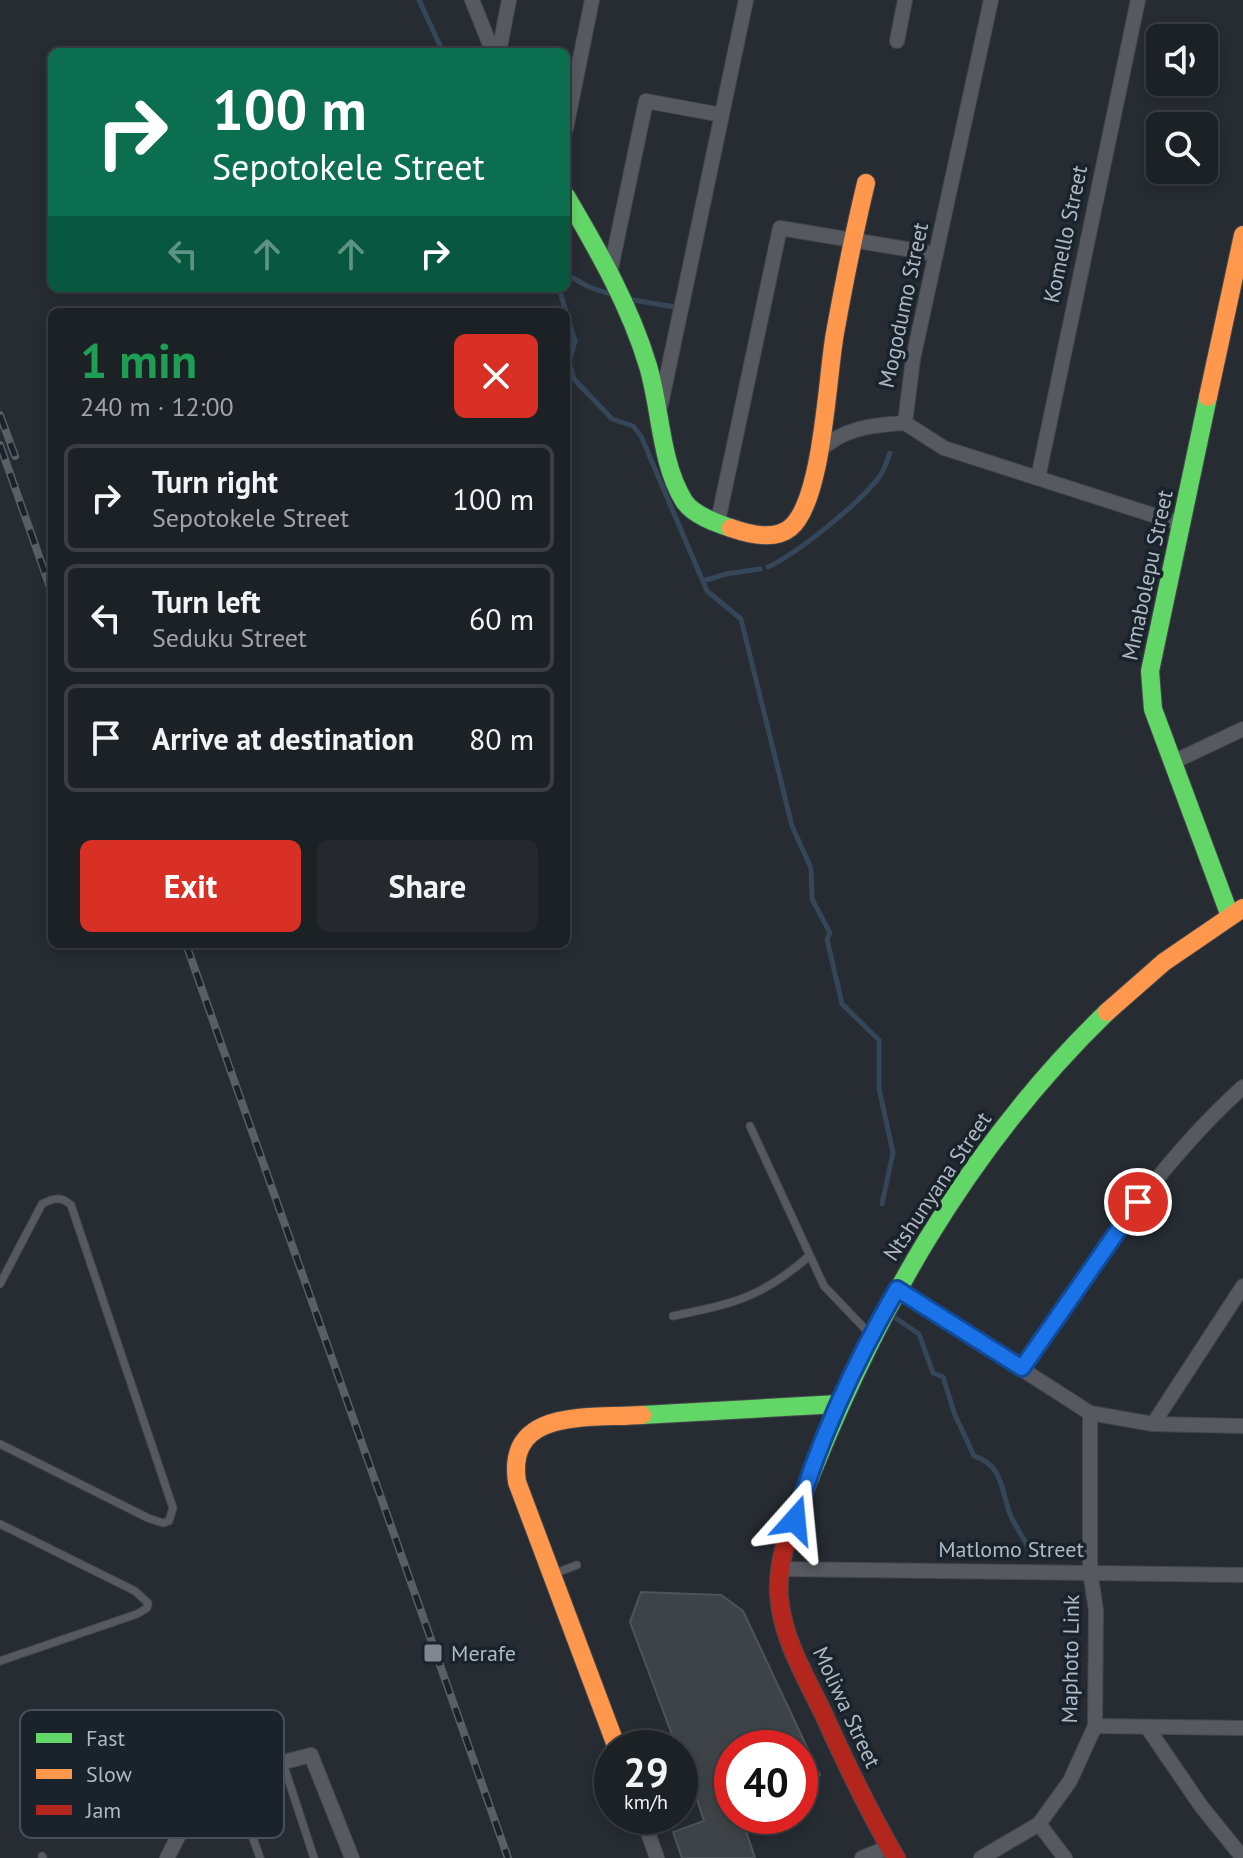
<!DOCTYPE html>
<html lang="en">
<head>
<meta charset="utf-8">
<style>
  :root { --surface:#1c2126; --page:#25292e; --text:#f1f3f6; --muted:#a0a3a7; --line:#3a3e43; --accent:#d93025 }
  body { margin:0; font-family:"PT Sans",sans-serif; background:var(--page); color:var(--text); height:100vh; display:flex; flex-direction:column; font-size:30px; white-space:nowrap }
  * { box-sizing:border-box; margin:0 }
  p { font-size:26px; color:var(--muted) }
  .icon { flex:none; width:44px; height:44px; fill:none; stroke:currentColor; stroke-width:2; stroke-linecap:round; stroke-linejoin:round }
  .map { position:relative; flex:1; overflow:hidden }
  .sheet { position:absolute; left:48px; top:308px; width:522px; height:640px; display:flex; flex-direction:column; background:var(--surface); border-radius:12px; box-shadow:0 4px 12px #0003,0 0 0 2px var(--line) }
  .sheet>* { flex:none }
  .top-card { position:absolute; left:48px; top:48px; width:522px; height:244px; border-radius:12px; box-shadow:0 4px 12px #0003,0 0 0 2px var(--line); background:#0b6e4f; color:#fff; overflow:hidden }
  .fabs { position:absolute; left:1146px; top:24px; display:grid; gap:16px }
  .fabs a { display:grid; place-items:center; width:72px; height:72px; border-radius:12px; background:var(--surface); box-shadow:0 4px 12px #0003,0 0 0 2px var(--line); font-size:40px }
  .speed { position:absolute; left:594px; top:1730px; display:flex; gap:16px; font-size:40px; font-weight:700; text-align:center }
  .speed>* { display:grid; place-content:center; width:104px; height:104px; border-radius:50%; background:var(--surface); box-shadow:0 4px 12px #0003,0 0 0 2px var(--line); line-height:1 }
  .speed small { font-size:20px; font-weight:400 }
  .speed .limit { border:12px solid #d22; background:#fff; color:#111 }
  .pin { position:absolute; display:grid; place-items:center; width:68px; height:68px; color:#fff; margin:-34px; border:4px solid #fff; border-radius:50%; box-shadow:0 2px 8px #0007 }
  .me { position:absolute; width:88px; margin:-44px; rotate:18deg; stroke-linejoin:round; filter:drop-shadow(0 0 6px #0008) }
  .turn { display:flex; align-items:center; gap:28px; height:168px; padding:0 32px; font-size:36px }
  .turn .icon { width:104px; height:104px; stroke-width:2.5 }
  .turn b { display:block; font-size:56px; line-height:68px }
  .lanes { display:flex; align-items:center; height:76px; padding:0 32px; background:#0003; justify-content:center; gap:40px; direction:ltr }
  .lanes .off { opacity:.35 }
  .round { display:grid; place-items:center; flex:none; width:84px; height:84px; border-radius:12px; background:var(--page) }
  .headline { display:flex; align-items:center; justify-content:space-between; height:136px; padding:0 32px }
  h1 { font-size:48px; font-weight:700; line-height:60px; color:#1e9e55 }
  .action { display:flex; gap:16px; margin-top:auto; padding:16px 32px }
  .action a { flex:1; height:92px; border-radius:12px; background:var(--accent); color:#fff; font-size:32px; font-weight:700; line-height:92px; text-align:center }
  .action a+a { background:var(--page); color:var(--text) }
  ul { padding:0; list-style:none }
  li { display:flex; align-items:center; gap:24px; height:108px; margin:0 16px 12px; padding:0 16px; border:4px solid var(--line); border-radius:12px }
  li div { flex:1 }
  li b { display:block; font-size:30px }
  li em { font-style:normal }
  .map>svg:first-child { display:block }
  .lines { fill:none; stroke-linecap:round; stroke-linejoin:round }
  .stream { stroke:#354659; stroke-width:5 }
  .building { fill:#3e4348; stroke:#4e5459; stroke-width:2 }
  .lane-casing { stroke:#44484d; stroke-width:9 }
  .street-casing { stroke:#44484d; stroke-width:16 }
  .fast-casing { stroke:#44484d; stroke-width:20 }
  .slow-casing { stroke:#44484d; stroke-width:20 }
  .jam-casing { stroke:#44484d; stroke-width:20 }
  .lane { stroke:#565a60; stroke-width:7 }
  .street { stroke:#565a60; stroke-width:14 }
  .fast { stroke:#63d668; stroke-width:18 }
  .slow { stroke:#ff974d; stroke-width:18 }
  .jam { stroke:#b3261e; stroke-width:18 }
  .rail-casing { stroke:#5a5f64; stroke-width:8 }
  .rail { stroke:#1a232b; stroke-width:5; stroke-dasharray:15; stroke-linecap:butt }
  .route-casing { stroke:#114b97; stroke-width:20 }
  .route { stroke:#1a73e8; stroke-width:14 }
  .poi-dot { fill:#7f8890; stroke:#1a232b; stroke-width:3 }
  .labels { text-anchor:middle; dominant-baseline:central; stroke-width:7; stroke-linejoin:round; paint-order:stroke }
  .street-label { font-size:22px; fill:#afb9c3; stroke:#1a232b }
  .poi-label { font-size:22px; fill:#afb9c3; stroke:#1a232b; text-anchor:start }
  .key { fill:#1a232b; stroke:#475059; stroke-width:2 }
  .key-label { font-size:22px; fill:#afb9c3 }
</style>
</head>
<body>
<div class="map">
<svg width="1243" height="1858" viewBox="0 0 1243 1858">
  <rect width="100%" height="100%" fill="#262c32"/>
  <g class="lines">
    <g class="stream">
      <polyline points="419,0 443,52"/>
      <polyline points="566,274 589,287 610,294"/>
      <polyline points="559,288 566,312"/>
      <polyline points="633,300 675,307"/>
      <polyline points="566,312 575,341 569,363 574,379 612,419 633,426 641,436 707,591 741,619 792,826 811,868 812,899 830,933 827,939 842,1004 879,1040 879,1088 893,1153 882,1204"/>
      <path d="M 768,567 C 798,553 860,503 880,476 C 885,469 887,460 890,453"/>
      <polyline points="703,581 726,574 760,569"/>
      <path d="M 897,1319 L 919,1334 L 933,1373 L 943,1377 L 955,1415 L 974,1456 C 1003,1465 1001,1490 1010,1514 C 1016,1528 1026,1541 1032,1555"/>
    </g>
  </g>
  <polygon class="building" points="641,1592 721,1595 743,1611 820,1775 800,1782 800,1748 732,1748 732,1816 741,1816 755,1858 682,1858 673,1832 704,1821 680,1748 677,1748 630,1622"/>
  <g class="lines">
    <defs>
      <g id="lane">
        <polyline points="750,1126 824,1286 869,1333"/>
        <path d="M 0,1284 L 42,1204 C 53,1198 61,1196 71,1205 L 173,1508 L 169,1521 L 163,1523 L 148,1518 L 0,1444"/>
        <path d="M 673,1316 C 732,1304 761,1298 808,1257"/>
        <polyline points="0,1524 135,1591 148,1603 147,1608 137,1614 0,1661"/>
        <polyline points="553,1574 577,1565"/>
        <polyline points="283,1763 314,1858"/>
        <polyline points="232,1779 260,1858"/>
        <polyline points="42,1856 43,1858"/>
      </g>
      <g id="street">
        <polyline points="472,0 493,52"/>
        <polyline points="991,0 913,359 905,423 944,448 1181,524"/>
        <polyline points="897,41 905,0"/>
        <polyline points="499,52 509,0"/>
        <polyline points="566,128 592,0"/>
        <polyline points="610,273 646,101 722,115"/>
        <polyline points="661,404 746,0"/>
        <path d="M 818,452 C 843,428 871,425 905,423"/>
        <polyline points="1038,478 1138,0"/>
        <polyline points="718,521 780,228 936,254"/>
        <polyline points="1171,763 1243,729"/>
        <polyline points="897,1289 1090,1413 1153,1424 1243,1426"/>
        <path d="M 1022,1368 C 1090,1270 1154,1167 1243,1087"/>
        <polyline points="1153,1424 1243,1286"/>
        <polyline points="780,1569 1243,1575"/>
        <polyline points="1095,1726 1243,1728"/>
        <polyline points="1147,1727 1201,1806 1243,1858"/>
        <polyline points="642,1816 657,1858"/>
        <polyline points="1039,1824 1065,1858"/>
        <path d="M 167,1858 C 178,1838 187,1815 202,1799 C 228,1771 276,1765 311,1755 L 352,1858"/>
        <polyline points="862,1858 889,1847"/>
        <polyline points="981,1858 1039,1824 1070,1781 1095,1726 1096,1610 1090,1571 1090,1413"/>
      </g>
      <g id="fast">
        <path d="M 566,196 C 598,250 630,306 648,366 C 661,409 660,462 684,501 C 693,515 716,523 731,528"/>
        <polyline points="1208,397 1150,671 1153,709 1230,916"/>
        <polyline points="642,1415 838,1404"/>
        <path d="M 801,1500 C 872,1318 965,1149 1107,1012"/>
      </g>
      <g id="slow">
        <polyline points="1208,397 1243,235"/>
        <path d="M 731,528 C 748,534 774,541 790,528 C 823,502 827,376 835,333 C 844,283 854,233 866,183"/>
        <polyline points="1107,1012 1164,962 1243,908"/>
        <path d="M 617,1748 L 517,1482 C 506,1407 590,1419 642,1415"/>
      </g>
      <path id="jam" d="M 801,1500 C 789,1530 777,1562 779,1595 C 782,1639 806,1677 824,1715 C 846,1764 869,1812 896,1858"/>
    </defs>
    <use href="#lane" class="lane-casing"/>
    <use href="#street" class="street-casing"/>
    <use href="#fast" class="fast-casing"/>
    <use href="#slow" class="slow-casing"/>
    <use href="#jam" class="jam-casing"/>
    <use href="#lane" class="lane"/>
    <use href="#street" class="street"/>
    <use href="#fast" class="fast"/>
    <use href="#slow" class="slow"/>
    <use href="#jam" class="jam"/>
    <defs>
      <g id="rail">
        <polyline points="0,415 15,456"/>
        <polyline points="0,445 52,593"/>
        <polyline points="186,944 508,1858"/>
      </g>
    </defs>
    <use href="#rail" class="rail-casing"/>
    <use href="#rail" class="rail"/>
  </g>
  <g class="lines">
    <defs>
      <path id="route" d="M 795,1520 C 819,1439 855,1362 897,1289 L 1022,1368 L 1138,1202"/>
    </defs>
    <use href="#route" class="route-casing"/>
    <use href="#route" class="route"/>
  </g>
  <rect class="poi-dot" x="423" y="1643" width="20" height="20" rx="4"/>
  <g class="labels">
    <g class="street-label">
      <text transform="translate(1065 234) rotate(-78)">Komello Street</text>
      <text transform="translate(903 305) rotate(-78)">Mogodumo Street</text>
      <text transform="translate(1147 575) rotate(-78)">Mmabolepu Street</text>
      <text transform="translate(937 1186) rotate(-56)">Ntshunyana Street</text>
      <text x="1011" y="1549">Matlomo Street</text>
      <text transform="translate(1070 1659) rotate(-89)">Maphoto Link</text>
      <text transform="translate(847 1707) rotate(65)">Moliwa Street</text>
    </g>
    <g class="poi-label">
      <text x="451" y="1653">Merafe</text>
    </g>
  </g>
  <rect x="20" y="1710" width="264" height="128" rx="12" class="key"/>
  <rect x="36" y="1733" width="36" height="10" fill="#63d668"/>
  <rect x="36" y="1769" width="36" height="10" fill="#ff974d"/>
  <rect x="36" y="1805" width="36" height="10" fill="#b3261e"/>
  <g class="key-label">
    <text x="86" y="1746">Fast</text>
    <text x="86" y="1782">Slow</text>
    <text x="86" y="1818">Jam</text>
  </g>
</svg>
<div class="fabs">
<a><svg class="icon" aria-label="sound" viewBox="0 0 24 24"><path d="M4 9h4l5-4v14l-5-4H4zM17 9q2 3 0 6"/></svg></a>
<a><svg class="icon" aria-label="search" viewBox="0 0 24 24"><circle cx="10" cy="10" r="6"/><path d="M15 15l6 6"/></svg></a>
</div>
<div class="speed"><div>29<small>km/h</small></div><div class="limit">40</div></div>
<div class="pin" style="left:1138px;top:1202px;background:#d93025"><svg class="icon" aria-label="arrive" viewBox="0 0 24 24"><path d="M6 21V4h12l-3 4 3 4H6"/></svg></div>
<svg class="me" style="left:795px;top:1520px" viewBox="-20 -20 40 40"><path d="M0-17L14 15 0 8-14 15z" fill="#1a73e8" stroke="#fff" stroke-width="4"/></svg>
<div class="top-card">
<div class="turn"><svg class="icon" aria-label="right" viewBox="0 0 24 24"><path d="M7 20v-9h11M14 6l5 5-5 5"/></svg><div><b>100 m</b>Sepotokele Street</div></div>
<div class="lanes"><svg class="icon off" aria-label="left" viewBox="0 0 24 24"><path d="M17 20v-9H6M10 6l-5 5 5 5"/></svg><svg class="icon off" aria-label="ahead" viewBox="0 0 24 24"><path d="M12 20V5M6 11l6-6 6 6"/></svg><svg class="icon off" aria-label="ahead" viewBox="0 0 24 24"><path d="M12 20V5M6 11l6-6 6 6"/></svg><svg class="icon" aria-label="right" viewBox="0 0 24 24"><path d="M7 20v-9h11M14 6l5 5-5 5"/></svg></div>
</div>
<section class="sheet">
<div class="headline"><div><h1>1 min</h1><p>240 m · 12:00</p></div><a class="round" style="background:#d93025;color:#fff"><svg class="icon" aria-label="close" viewBox="0 0 24 24"><path d="M6 6l12 12M18 6L6 18"/></svg></a></div>
<ul>
<li><svg class="icon" aria-label="right" viewBox="0 0 24 24"><path d="M7 20v-9h11M14 6l5 5-5 5"/></svg><div><b>Turn right</b><p>Sepotokele Street</p></div><em>100 m</em></li>
<li><svg class="icon" aria-label="left" viewBox="0 0 24 24"><path d="M17 20v-9H6M10 6l-5 5 5 5"/></svg><div><b>Turn left</b><p>Seduku Street</p></div><em>60 m</em></li>
<li><svg class="icon" aria-label="arrive" viewBox="0 0 24 24"><path d="M6 21V4h12l-3 4 3 4H6"/></svg><div><b>Arrive at destination</b></div><em>80 m</em></li>
</ul>
<div class="action"><a>Exit</a><a>Share</a></div>
</section>
</div>
</body>
</html>
